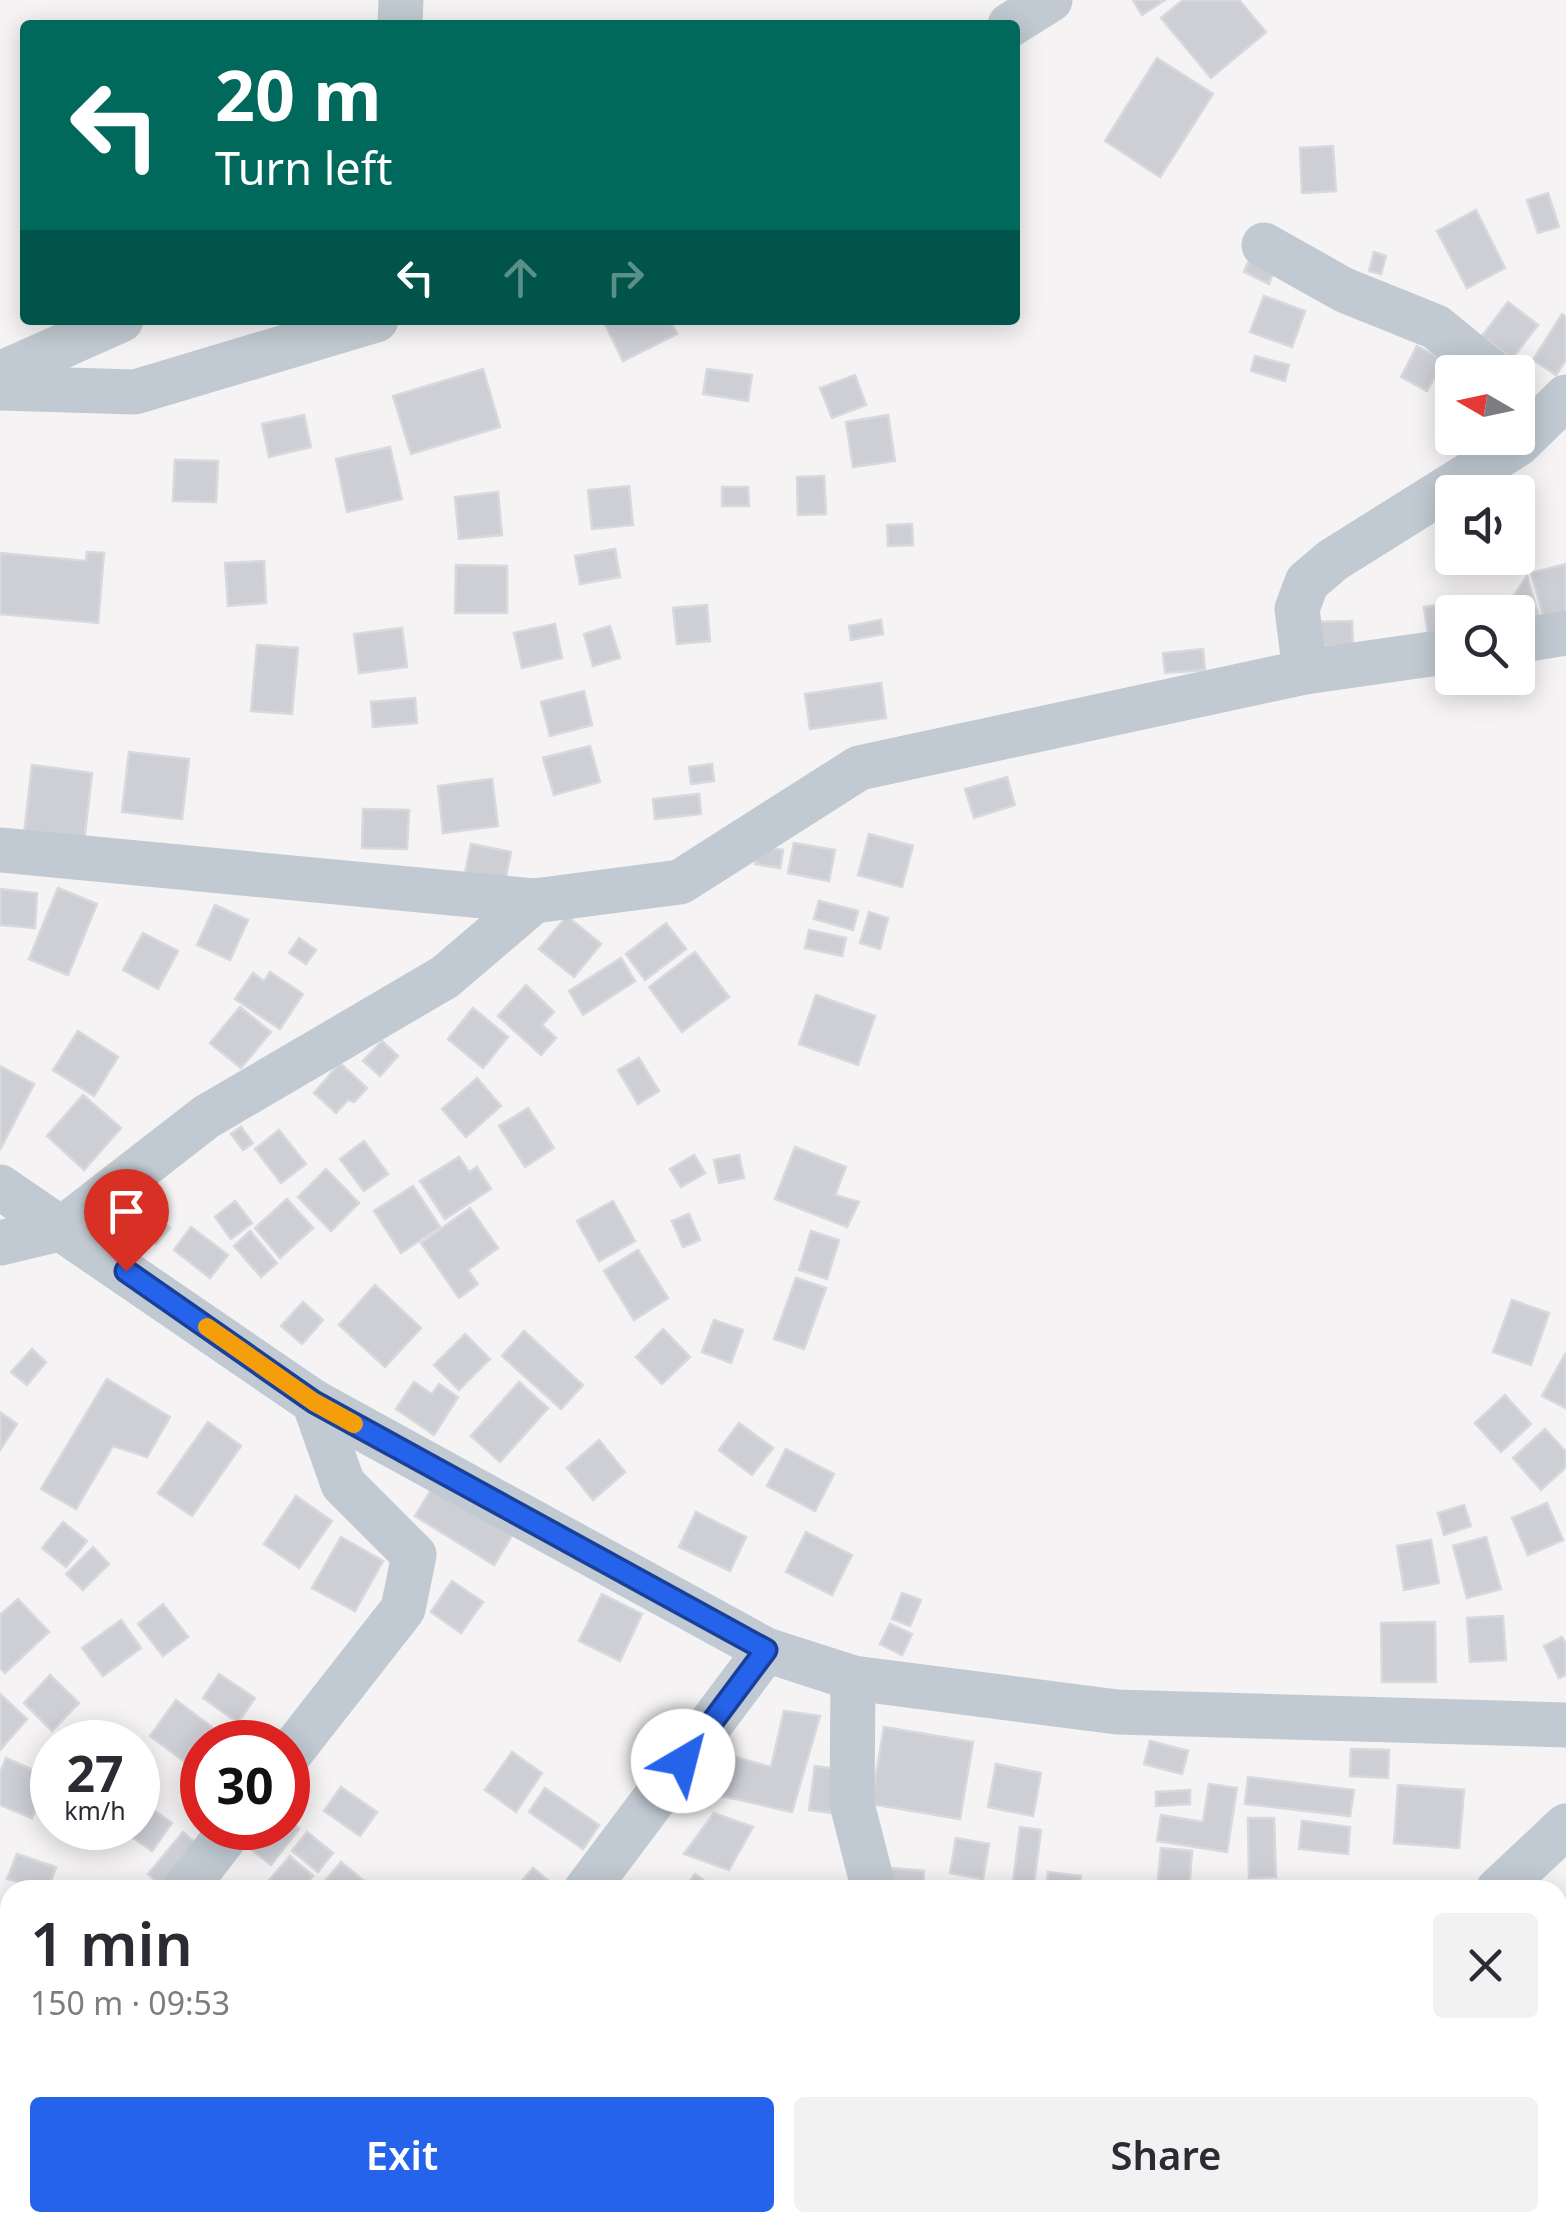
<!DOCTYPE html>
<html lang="en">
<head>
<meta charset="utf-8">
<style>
  :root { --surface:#fff; --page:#f2f2f3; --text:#2b2b33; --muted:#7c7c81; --accent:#2563eb }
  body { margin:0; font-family:"Noto Sans",sans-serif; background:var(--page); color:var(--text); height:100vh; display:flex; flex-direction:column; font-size:38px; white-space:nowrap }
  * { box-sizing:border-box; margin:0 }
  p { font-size:32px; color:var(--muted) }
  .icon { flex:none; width:55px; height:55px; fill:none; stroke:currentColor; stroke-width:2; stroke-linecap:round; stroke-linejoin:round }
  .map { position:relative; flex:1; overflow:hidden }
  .side { position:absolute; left:0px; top:1880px; width:1568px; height:352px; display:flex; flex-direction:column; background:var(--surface); border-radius:30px 30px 0 0; box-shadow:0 5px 25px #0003 }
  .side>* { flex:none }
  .hud { position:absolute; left:20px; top:20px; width:1000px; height:305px; border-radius:10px; box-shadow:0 5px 25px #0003; background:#00695c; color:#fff; overflow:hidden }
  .needle { width:65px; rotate:279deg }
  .tools { position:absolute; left:1435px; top:355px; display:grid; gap:20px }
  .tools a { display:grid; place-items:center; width:100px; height:100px; border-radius:10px; background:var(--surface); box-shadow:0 5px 25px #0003; font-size:50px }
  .speed { position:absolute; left:30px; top:1720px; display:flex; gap:20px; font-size:50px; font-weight:700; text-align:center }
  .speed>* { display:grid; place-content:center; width:130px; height:130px; border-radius:50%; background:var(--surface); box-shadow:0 5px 25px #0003; line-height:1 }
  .speed small { font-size:25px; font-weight:400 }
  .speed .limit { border:15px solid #d22; background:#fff; color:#111 }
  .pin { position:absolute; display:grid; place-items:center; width:85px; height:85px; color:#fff; margin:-102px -42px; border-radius:50% 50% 50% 0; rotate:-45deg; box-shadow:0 0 10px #0007 }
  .pin .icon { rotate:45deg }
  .me { position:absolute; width:110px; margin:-55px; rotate:37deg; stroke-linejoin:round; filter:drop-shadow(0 0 8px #0008) }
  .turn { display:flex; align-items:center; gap:35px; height:210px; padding:0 30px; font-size:45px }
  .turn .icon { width:130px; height:130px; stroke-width:2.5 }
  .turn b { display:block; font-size:70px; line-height:85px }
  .lanes { display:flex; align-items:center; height:95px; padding:0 30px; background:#0003; justify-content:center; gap:50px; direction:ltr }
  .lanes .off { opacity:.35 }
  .round { display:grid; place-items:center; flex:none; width:105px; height:105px; border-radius:10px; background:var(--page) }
  .overview { display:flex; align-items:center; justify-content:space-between; height:170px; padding:0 30px }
  h1 { font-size:60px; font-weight:600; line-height:75px }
  .action { display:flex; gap:20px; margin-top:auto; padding:20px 30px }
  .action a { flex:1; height:115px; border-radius:10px; background:var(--accent); color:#fff; font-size:40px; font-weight:600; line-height:115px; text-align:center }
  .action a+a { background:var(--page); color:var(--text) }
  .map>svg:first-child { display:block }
  .building { fill:#cdcfd5; stroke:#d7d9de; stroke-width:2.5 }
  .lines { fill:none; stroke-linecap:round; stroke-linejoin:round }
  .minor { stroke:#c1cad2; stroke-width:45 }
  .route-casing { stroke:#184099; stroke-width:25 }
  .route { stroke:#2563eb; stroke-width:18 }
  .slow { stroke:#f59e0b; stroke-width:18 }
</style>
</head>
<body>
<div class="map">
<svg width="1566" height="2232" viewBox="0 0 1566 2232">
  <rect width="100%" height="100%" fill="#f5f3f3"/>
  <g class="building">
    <polygon points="1133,0 1165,0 1142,15"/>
    <polygon points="1183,0 1239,0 1266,32 1211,78 1161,18"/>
    <polygon points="1157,58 1213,94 1160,177 1105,141"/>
    <polygon points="1333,146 1336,191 1302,193 1300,148"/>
    <polygon points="1548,193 1559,227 1538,233 1527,200"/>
    <polygon points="1476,210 1505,268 1467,288 1437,231"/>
    <polygon points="1374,252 1386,256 1381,274 1369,271"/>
    <polygon points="1249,260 1274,271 1269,284 1244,272"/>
    <polygon points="1264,296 1305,311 1292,347 1250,332"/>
    <polygon points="1508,302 1538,325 1512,359 1482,336"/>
    <polygon points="1562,314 1566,317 1566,360 1556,375 1533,360"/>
    <polygon points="613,320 670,320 677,334 623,361 605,324"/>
    <polygon points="1417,346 1444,360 1427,391 1401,377"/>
    <polygon points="1255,356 1289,365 1285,381 1251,371"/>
    <polygon points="483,369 500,427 411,454 393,396"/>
    <polygon points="707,369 752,375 748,401 703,394"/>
    <polygon points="855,375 866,405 832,418 820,388"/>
    <polygon points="304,415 311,447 269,457 262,424"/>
    <polygon points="888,415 895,461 853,467 846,422"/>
    <polygon points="390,447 402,499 347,512 336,459"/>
    <polygon points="175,460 218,461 216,502 173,501"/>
    <polygon points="824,476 826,514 798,515 797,477"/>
    <polygon points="629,486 633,525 592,529 588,490"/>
    <polygon points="722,487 748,487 749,506 722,506"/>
    <polygon points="498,492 502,535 459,539 455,497"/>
    <polygon points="912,524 913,545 888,546 887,525"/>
    <polygon points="615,549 620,577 580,584 575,556"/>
    <polygon points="87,552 104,553 98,623 0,614 0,553 86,561"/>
    <polygon points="264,561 266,603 228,606 225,563"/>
    <polygon points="1566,564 1566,613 1544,619 1531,573"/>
    <polygon points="456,565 507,566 507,613 455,613"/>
    <polygon points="1527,576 1540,619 1518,625 1518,612 1503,612"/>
    <polygon points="1456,602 1457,612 1452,612 1452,630 1428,634 1424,607"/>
    <polygon points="707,605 710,641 677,644 673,608"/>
    <polygon points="881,620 883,634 851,640 849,626"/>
    <polygon points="1352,621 1353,645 1321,647 1320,622"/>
    <polygon points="555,624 562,658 522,668 514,633"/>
    <polygon points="610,626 620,658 593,666 584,634"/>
    <polygon points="402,628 407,667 359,673 354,634"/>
    <polygon points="257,645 298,648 292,714 251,711"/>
    <polygon points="1203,649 1205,670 1165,673 1163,653"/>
    <polygon points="881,683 886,718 810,729 805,694"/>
    <polygon points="584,691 592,725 550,736 541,702"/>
    <polygon points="415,698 417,723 373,727 371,702"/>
    <polygon points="590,746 600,782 554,795 543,758"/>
    <polygon points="129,752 189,759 182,819 122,812"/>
    <polygon points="712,764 714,781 691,784 689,767"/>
    <polygon points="32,765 92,773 84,842 24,835"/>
    <polygon points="1007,777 1015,805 974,818 965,789"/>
    <polygon points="492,779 498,826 443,833 438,786"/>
    <polygon points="699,794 701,814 655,819 653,799"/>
    <polygon points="363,809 409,810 407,849 362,848"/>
    <polygon points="869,834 913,846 902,887 858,875"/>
    <polygon points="794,843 835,850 829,881 788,873"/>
    <polygon points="471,844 511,852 505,881 465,873"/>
    <polygon points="759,846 783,850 780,868 755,864"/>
    <polygon points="58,888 97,904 68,975 29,959"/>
    <polygon points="0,889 37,893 35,928 0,925"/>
    <polygon points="819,901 858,911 853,930 814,919"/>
    <polygon points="215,905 248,920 230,960 197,945"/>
    <polygon points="869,912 888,918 880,949 860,943"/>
    <polygon points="567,916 601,944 574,977 539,949"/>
    <polygon points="666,923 686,949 645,980 626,954"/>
    <polygon points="809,930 846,938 842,956 805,948"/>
    <polygon points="143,933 178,951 158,989 123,970"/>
    <polygon points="299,938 316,950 306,964 289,953"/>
    <polygon points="695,952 729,997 682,1032 649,987"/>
    <polygon points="621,958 635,981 583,1015 569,991"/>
    <polygon points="270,972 303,994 280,1029 235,999 253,973 264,981"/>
    <polygon points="526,985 554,1012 542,1025 556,1038 541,1055 498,1016"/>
    <polygon points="816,995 875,1016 858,1065 799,1044"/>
    <polygon points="240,1007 271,1032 241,1068 210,1043"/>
    <polygon points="473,1008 508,1037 483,1068 448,1039"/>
    <polygon points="78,1031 118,1057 94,1096 53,1070"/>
    <polygon points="382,1041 398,1056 380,1076 363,1061"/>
    <polygon points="639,1058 659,1091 638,1104 618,1070"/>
    <polygon points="340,1063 367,1088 354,1102 348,1100 336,1113 314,1093"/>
    <polygon points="0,1066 34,1084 0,1150"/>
    <polygon points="477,1078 501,1106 466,1137 442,1109"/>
    <polygon points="83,1095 121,1128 84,1170 47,1136"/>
    <polygon points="528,1108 554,1148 525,1167 499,1126"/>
    <polygon points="241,1127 253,1143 243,1150 231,1134"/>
    <polygon points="279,1130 306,1164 281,1183 255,1149"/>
    <polygon points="364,1141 388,1174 364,1191 340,1159"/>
    <polygon points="795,1147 846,1167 835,1195 859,1202 847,1227 775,1199"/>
    <polygon points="694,1155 705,1173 681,1187 670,1169"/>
    <polygon points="739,1155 744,1178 719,1183 714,1160"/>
    <polygon points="459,1157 469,1172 477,1167 491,1189 445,1219 420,1181"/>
    <polygon points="326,1169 359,1203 331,1231 298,1197"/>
    <polygon points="413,1186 440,1227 401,1253 374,1211"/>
    <polygon points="287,1199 313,1228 280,1258 255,1228"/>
    <polygon points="235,1201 252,1223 231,1239 215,1217"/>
    <polygon points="613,1201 635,1241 599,1261 577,1221"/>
    <polygon points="470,1208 498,1248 468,1270 478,1284 459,1298 421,1243"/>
    <polygon points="148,1209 170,1228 156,1244 134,1224"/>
    <polygon points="689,1214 700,1240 683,1247 672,1221"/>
    <polygon points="191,1227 228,1255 210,1278 174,1250"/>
    <polygon points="250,1231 277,1263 261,1277 234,1246"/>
    <polygon points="811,1231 839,1240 827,1279 799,1270"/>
    <polygon points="638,1250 668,1298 634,1320 604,1271"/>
    <polygon points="796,1278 826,1288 804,1349 774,1339"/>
    <polygon points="375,1285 421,1328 385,1367 339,1325"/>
    <polygon points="1512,1300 1549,1313 1531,1365 1493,1352"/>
    <polygon points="303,1302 323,1320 302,1344 281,1326"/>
    <polygon points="714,1320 743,1330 731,1363 702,1352"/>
    <polygon points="663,1329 690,1357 662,1384 636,1357"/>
    <polygon points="524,1331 583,1385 561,1409 502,1356"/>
    <polygon points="465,1334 490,1359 459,1390 434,1365"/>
    <polygon points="32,1349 46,1362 27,1385 11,1372"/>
    <polygon points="1565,1354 1566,1355 1566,1408 1542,1396"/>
    <polygon points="107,1379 170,1417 147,1457 113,1446 76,1509 41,1489"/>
    <polygon points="414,1382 432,1394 439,1384 458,1397 434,1435 396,1409"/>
    <polygon points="519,1382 548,1408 500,1462 471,1436"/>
    <polygon points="1505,1395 1531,1424 1501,1452 1475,1423"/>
    <polygon points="0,1412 17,1424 0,1450"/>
    <polygon points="208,1422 241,1446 192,1516 158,1493"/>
    <polygon points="739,1423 773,1448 752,1475 719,1450"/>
    <polygon points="1545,1429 1566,1452 1566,1467 1541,1490 1513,1458"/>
    <polygon points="599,1440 625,1472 593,1500 567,1468"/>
    <polygon points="786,1449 834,1474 815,1511 767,1486"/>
    <polygon points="437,1480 516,1529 494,1565 415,1516"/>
    <polygon points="296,1496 332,1521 299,1568 264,1544"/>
    <polygon points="1547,1503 1563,1540 1528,1555 1512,1518"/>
    <polygon points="1464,1505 1471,1526 1444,1535 1438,1513"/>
    <polygon points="696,1512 746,1537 730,1571 679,1547"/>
    <polygon points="63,1522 87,1541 66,1567 42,1548"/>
    <polygon points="806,1532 852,1555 832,1595 786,1572"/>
    <polygon points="341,1537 383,1561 355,1611 312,1588"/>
    <polygon points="1486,1537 1501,1589 1467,1598 1453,1546"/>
    <polygon points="1431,1540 1439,1583 1404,1590 1397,1546"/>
    <polygon points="93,1547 109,1564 83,1590 66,1574"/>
    <polygon points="452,1581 483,1602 461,1633 431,1612"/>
    <polygon points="902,1593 921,1600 910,1626 892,1619"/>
    <polygon points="602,1594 642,1614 620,1661 579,1641"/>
    <polygon points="18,1599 49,1632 5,1673 0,1668 0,1615"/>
    <polygon points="163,1604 188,1637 163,1656 138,1624"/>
    <polygon points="1503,1616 1506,1660 1470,1662 1467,1618"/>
    <polygon points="121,1620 141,1648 103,1676 82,1648"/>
    <polygon points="1435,1622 1436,1682 1382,1682 1381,1623"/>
    <polygon points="890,1624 912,1634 902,1655 880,1644"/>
    <polygon points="1562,1637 1566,1644 1566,1675 1559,1678 1544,1646"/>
    <polygon points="219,1674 255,1698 238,1723 203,1698"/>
    <polygon points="50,1675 79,1703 52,1731 24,1703"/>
    <polygon points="0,1694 27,1719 0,1750"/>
    <polygon points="176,1700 221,1734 214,1742 202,1742 202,1758 194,1769 150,1736"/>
    <polygon points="784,1711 820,1716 792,1812 718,1795 732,1756 771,1767"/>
    <polygon points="884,1727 973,1742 960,1819 871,1804"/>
    <polygon points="1150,1741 1188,1751 1182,1774 1144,1764"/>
    <polygon points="1351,1749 1389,1750 1388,1778 1350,1776"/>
    <polygon points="512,1752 542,1773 516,1812 485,1790"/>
    <polygon points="6,1758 49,1777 32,1818 0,1805 0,1773"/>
    <polygon points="996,1764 1041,1773 1033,1816 988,1807"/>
    <polygon points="815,1766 837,1769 831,1813 809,1810"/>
    <polygon points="1248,1777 1354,1790 1350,1816 1245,1804"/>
    <polygon points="1209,1784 1237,1788 1227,1852 1157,1841 1161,1815 1203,1822"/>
    <polygon points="1398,1785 1464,1790 1459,1848 1394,1843"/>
    <polygon points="341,1787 377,1812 360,1836 324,1811"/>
    <polygon points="545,1788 599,1825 583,1849 529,1812"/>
    <polygon points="1190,1790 1190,1804 1156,1806 1156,1792"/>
    <polygon points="138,1799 172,1823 152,1851 119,1828 138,1828"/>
    <polygon points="714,1813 753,1827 729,1870 684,1854"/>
    <polygon points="1248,1818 1274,1818 1276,1877 1249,1878"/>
    <polygon points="288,1819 299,1829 271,1865 247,1846 260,1828 288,1828"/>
    <polygon points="1302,1821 1350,1827 1348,1854 1299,1849"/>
    <polygon points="1020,1827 1041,1830 1033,1890 1012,1890"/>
    <polygon points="183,1832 201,1848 166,1890 148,1874"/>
    <polygon points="307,1832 333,1853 318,1872 292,1851"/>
    <polygon points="956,1838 989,1844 983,1879 950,1873"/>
    <polygon points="1161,1848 1192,1851 1189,1890 1157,1890"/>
    <polygon points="17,1854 56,1867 48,1890 7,1879"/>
    <polygon points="290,1856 313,1876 301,1890 271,1890 265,1885"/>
    <polygon points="341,1862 366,1883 360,1890 334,1890 324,1882"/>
    <polygon points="533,1868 558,1889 557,1890 514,1890"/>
    <polygon points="890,1868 924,1871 923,1890 889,1890"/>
    <polygon points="1048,1872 1081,1876 1079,1890 1046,1890"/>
    <polygon points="695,1874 717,1890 683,1890"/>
    <polygon points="6,1915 10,1918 10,1946 0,1938 0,1922"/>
    <polygon points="1566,1958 1566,2009 1558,2013 1558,1962"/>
    <polygon points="1566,2142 1566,2193 1558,2197 1558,2147"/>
    <polygon points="295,2222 309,2222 315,2232 294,2232 290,2225"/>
    <polygon points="649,2222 699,2222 690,2232 658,2232"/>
    <polygon points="977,2222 997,2222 999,2232 960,2232 959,2226"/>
    <polygon points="1067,2222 1106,2222 1107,2232 1069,2232"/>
    <polygon points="1276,2222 1323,2222 1307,2232 1282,2232"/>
  </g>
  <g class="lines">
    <g class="minor">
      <polyline points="400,25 401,0"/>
      <polyline points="1010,25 1050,0"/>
      <polyline points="1264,245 1344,290 1436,327 1491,372"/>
      <polyline points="0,374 121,320"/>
      <polyline points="0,388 135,392 376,320"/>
      <polyline points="1518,641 1566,633"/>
      <polyline points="1305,672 1297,609 1307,582 1333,560 1518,444 1566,397"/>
      <polyline points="0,850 534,901 680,882 859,768 1305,672 1452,651"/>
      <polyline points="0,1187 314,1402 766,1650 853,1678 1117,1712 1566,1725"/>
      <polyline points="0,1243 63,1228 206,1117 445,977 534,901"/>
      <polyline points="853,1678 852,1804 874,1890"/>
      <polyline points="288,1756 403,1609 414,1555 343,1484 314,1402"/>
      <polyline points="184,1890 232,1828"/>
      <polyline points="586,1890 766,1650"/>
      <polyline points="1498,1890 1566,1826"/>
      <polyline points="0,2117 10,2107"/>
      <polyline points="0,2228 3,2232"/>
      <polyline points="225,2232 237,2222"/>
      <polyline points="808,2232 829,2222"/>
    </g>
  </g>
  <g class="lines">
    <defs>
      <polyline id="route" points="126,1271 314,1402 766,1650 683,1761"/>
    </defs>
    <use href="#route" class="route-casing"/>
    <use href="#route" class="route"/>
    <polyline class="slow" points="207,1327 314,1402 354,1424"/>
  </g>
</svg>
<div class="tools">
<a><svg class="needle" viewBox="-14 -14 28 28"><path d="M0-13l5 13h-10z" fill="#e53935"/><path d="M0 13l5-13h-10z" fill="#7c7c81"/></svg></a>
<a><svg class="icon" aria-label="sound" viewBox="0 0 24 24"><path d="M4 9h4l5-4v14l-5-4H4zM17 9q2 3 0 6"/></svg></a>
<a><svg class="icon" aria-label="search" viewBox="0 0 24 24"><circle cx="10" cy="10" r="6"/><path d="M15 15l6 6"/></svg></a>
</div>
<div class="speed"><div>27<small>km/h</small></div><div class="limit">30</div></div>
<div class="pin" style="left:126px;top:1271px;background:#d93025"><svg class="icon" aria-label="arrive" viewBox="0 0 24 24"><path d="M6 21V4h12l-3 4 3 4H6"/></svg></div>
<svg class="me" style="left:683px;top:1761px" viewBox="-20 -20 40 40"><circle r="19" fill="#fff"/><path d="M0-13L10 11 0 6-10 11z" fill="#2563eb"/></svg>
<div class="hud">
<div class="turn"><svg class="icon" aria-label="left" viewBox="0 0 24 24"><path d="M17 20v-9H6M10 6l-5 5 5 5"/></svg><div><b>20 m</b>Turn left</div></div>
<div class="lanes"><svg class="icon" aria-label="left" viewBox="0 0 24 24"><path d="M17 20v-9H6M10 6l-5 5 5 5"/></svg><svg class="icon off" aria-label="ahead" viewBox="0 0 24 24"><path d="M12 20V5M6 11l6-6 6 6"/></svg><svg class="icon off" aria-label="right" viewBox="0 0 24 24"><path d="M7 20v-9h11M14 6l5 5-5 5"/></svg></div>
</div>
<section class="side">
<div class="overview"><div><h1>1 min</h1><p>150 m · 09:53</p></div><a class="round"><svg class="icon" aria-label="close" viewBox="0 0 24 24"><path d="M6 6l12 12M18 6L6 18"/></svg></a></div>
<div class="action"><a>Exit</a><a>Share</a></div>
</section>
</div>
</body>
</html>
